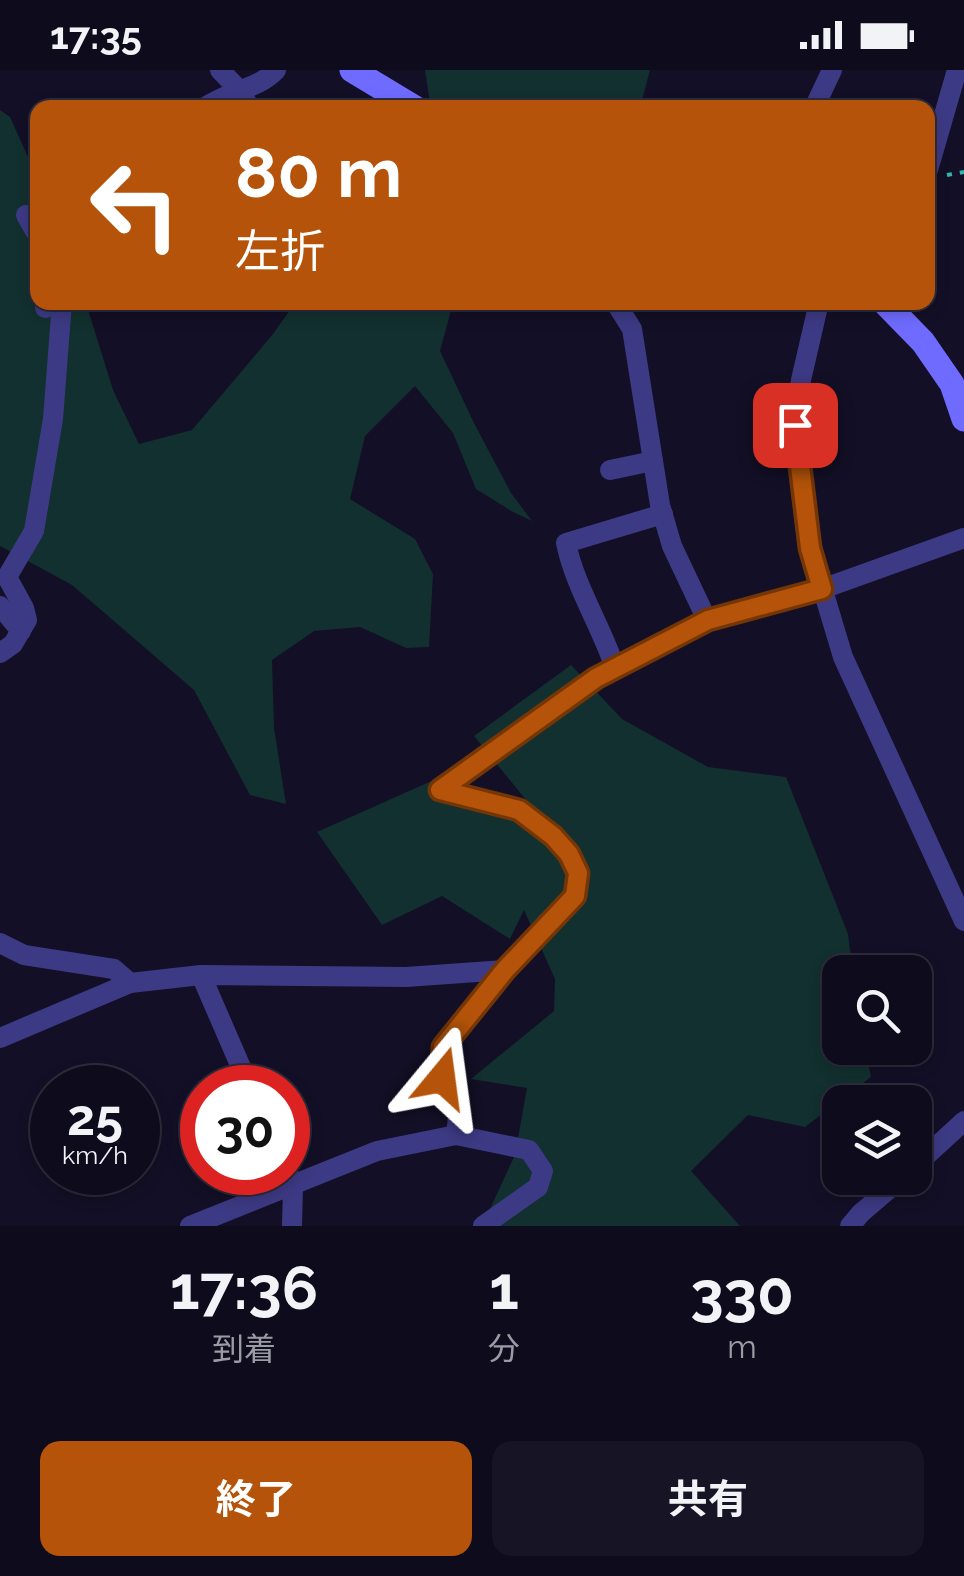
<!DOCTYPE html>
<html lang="ja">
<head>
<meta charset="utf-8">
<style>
  :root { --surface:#0e0b1c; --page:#171425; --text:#f1f3f6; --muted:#9b9ba3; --line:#2e2b3b; --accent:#b45309 }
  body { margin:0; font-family:Raleway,"Noto Sans JP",sans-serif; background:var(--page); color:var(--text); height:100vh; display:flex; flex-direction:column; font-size:38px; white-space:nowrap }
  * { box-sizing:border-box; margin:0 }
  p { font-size:32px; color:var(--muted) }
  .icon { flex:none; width:55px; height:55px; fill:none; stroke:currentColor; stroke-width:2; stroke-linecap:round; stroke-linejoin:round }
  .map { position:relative; height:1156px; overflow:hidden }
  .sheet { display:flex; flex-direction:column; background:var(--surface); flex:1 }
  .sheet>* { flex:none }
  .guide { position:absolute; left:30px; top:30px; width:905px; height:210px; border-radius:20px; box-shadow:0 5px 15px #0003,0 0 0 2px var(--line); background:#b45309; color:#fff; overflow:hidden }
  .fabs { position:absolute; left:822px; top:885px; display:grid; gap:20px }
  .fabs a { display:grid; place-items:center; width:110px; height:110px; border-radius:20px; background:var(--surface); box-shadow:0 5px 15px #0003,0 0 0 2px var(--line); font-size:50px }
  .speed { position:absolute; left:30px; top:995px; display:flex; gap:20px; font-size:50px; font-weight:700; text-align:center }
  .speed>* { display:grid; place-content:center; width:130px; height:130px; border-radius:50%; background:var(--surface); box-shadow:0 5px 15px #0003,0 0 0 2px var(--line); line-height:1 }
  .speed small { font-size:25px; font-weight:400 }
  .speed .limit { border:15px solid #d22; background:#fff; color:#111 }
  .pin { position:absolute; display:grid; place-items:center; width:85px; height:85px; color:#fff; margin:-42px; border-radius:20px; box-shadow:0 5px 15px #0006 }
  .me { position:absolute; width:110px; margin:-55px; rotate:16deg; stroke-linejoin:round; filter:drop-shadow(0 0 8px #0008) }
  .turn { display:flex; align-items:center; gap:35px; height:210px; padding:0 40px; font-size:45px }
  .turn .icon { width:130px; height:130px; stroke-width:2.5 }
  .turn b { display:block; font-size:70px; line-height:85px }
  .eta { display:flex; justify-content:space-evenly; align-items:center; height:170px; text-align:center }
  .eta b { font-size:60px; font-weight:700; line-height:70px }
  .button { display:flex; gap:20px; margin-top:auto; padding:20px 40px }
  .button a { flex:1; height:115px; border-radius:20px; background:var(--accent); color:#fff; font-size:40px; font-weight:700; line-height:115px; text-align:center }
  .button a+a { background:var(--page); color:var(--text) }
  .status { display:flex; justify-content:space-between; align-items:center; height:70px; padding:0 50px; background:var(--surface); direction:ltr }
  .status svg { height:28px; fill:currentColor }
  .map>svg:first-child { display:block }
  .green { fill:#12302f }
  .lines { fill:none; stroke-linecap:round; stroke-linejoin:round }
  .path { stroke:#2fb8b0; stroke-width:4; stroke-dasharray:5 8; stroke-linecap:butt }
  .street { stroke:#3d3a85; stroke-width:20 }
  .secondary { stroke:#6f6bff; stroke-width:25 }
  .route-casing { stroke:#753606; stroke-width:25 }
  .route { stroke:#b45309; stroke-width:18 }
</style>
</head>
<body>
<div class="status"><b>17:35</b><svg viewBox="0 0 49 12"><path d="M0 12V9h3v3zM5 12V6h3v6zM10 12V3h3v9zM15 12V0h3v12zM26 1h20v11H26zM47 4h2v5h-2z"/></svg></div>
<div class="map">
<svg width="964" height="1156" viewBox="0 0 964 1156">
  <rect width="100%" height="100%" fill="#130f26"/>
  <g class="green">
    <polygon points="425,0 650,0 640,38 427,37 430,33"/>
    <polygon points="0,40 10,47 37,107 38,232 86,233 113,320 139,374 192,360 273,264 295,233 453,233 440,281 475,355 511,423 532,451 513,442 476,419 453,363 415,316 365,366 350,429 415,469 433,504 429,577 406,578 360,557 314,561 272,590 274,658 286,734 250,725 194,620 72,515 0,476"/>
    <polygon points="571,595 622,649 708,697 786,707 848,864 853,902 840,902 840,978 865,978 871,1007 805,1057 748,1045 691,1101 740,1156 482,1156 515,1085 527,1018 471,1009 554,941 555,909 524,840 510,869 442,826 382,855 317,762 436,709 548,757 474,666"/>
  </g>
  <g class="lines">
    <polyline class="path" points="947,105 964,102"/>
    <g class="street">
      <polyline points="220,0 240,21 250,38"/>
      <path d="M 204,38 C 227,21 257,20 276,0"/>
      <polyline points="814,38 832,0"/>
      <polyline points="928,100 957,0"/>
      <polyline points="26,145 38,166"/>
      <polyline points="615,232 632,259 660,435 672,476 707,550"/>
      <polyline points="819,232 801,310 795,355 810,477 843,587 964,851"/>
      <polyline points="45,238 46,232"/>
      <polyline points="610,400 653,391"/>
      <polyline points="0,536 21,561"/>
      <polyline points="0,583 13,574 27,550 24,538 7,507 34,461 53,349 62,232"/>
      <path d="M 615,598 C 601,555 575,517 566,473 L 663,444"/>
      <polyline points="0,873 24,885 114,899 130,913"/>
      <polyline points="201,905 250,1018"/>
      <polyline points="0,968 130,913 201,905 406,907 505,900 575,827 578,803 569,785 553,766 519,740 440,720 596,608 707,550 822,519 964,468"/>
      <polyline points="456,1065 459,1037 442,1008 443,977 505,900"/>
      <polyline points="915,1096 964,1051"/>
      <polyline points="287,1102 293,1116 292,1156"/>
      <polyline points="190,1156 377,1081 456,1065 529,1080 543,1101 538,1117 483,1156"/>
      <polyline points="850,1156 861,1143 902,1108"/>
    </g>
    <g class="secondary">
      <polyline points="352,0 415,38"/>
      <polyline points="884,232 923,272 952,314 964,349"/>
    </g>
  </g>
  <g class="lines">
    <defs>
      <polyline id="route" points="442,1008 443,977 505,900 575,826 578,803 569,784 553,766 519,740 440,720 596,608 708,550 822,519 810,478 795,355"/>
    </defs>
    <use href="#route" class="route-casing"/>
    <use href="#route" class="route"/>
  </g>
</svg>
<div class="fabs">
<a><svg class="icon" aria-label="search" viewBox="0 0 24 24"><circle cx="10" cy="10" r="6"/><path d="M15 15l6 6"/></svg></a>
<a><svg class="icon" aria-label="layers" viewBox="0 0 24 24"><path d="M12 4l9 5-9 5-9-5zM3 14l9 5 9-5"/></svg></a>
</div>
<div class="speed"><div>25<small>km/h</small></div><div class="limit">30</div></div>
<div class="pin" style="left:795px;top:355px;background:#d93025"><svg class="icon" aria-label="arrive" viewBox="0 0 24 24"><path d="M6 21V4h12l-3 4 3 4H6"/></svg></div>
<svg class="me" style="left:442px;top:1008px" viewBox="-20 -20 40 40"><path d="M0-17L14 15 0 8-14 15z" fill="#b45309" stroke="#fff" stroke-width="4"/></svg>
<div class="guide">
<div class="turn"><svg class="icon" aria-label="left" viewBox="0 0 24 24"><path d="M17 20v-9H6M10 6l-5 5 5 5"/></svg><div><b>80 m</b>左折</div></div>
</div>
</div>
<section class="sheet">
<div class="eta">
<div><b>17:36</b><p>到着</p></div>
<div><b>1</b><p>分</p></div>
<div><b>330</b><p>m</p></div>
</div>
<div class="button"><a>終了</a><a>共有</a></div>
</section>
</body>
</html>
